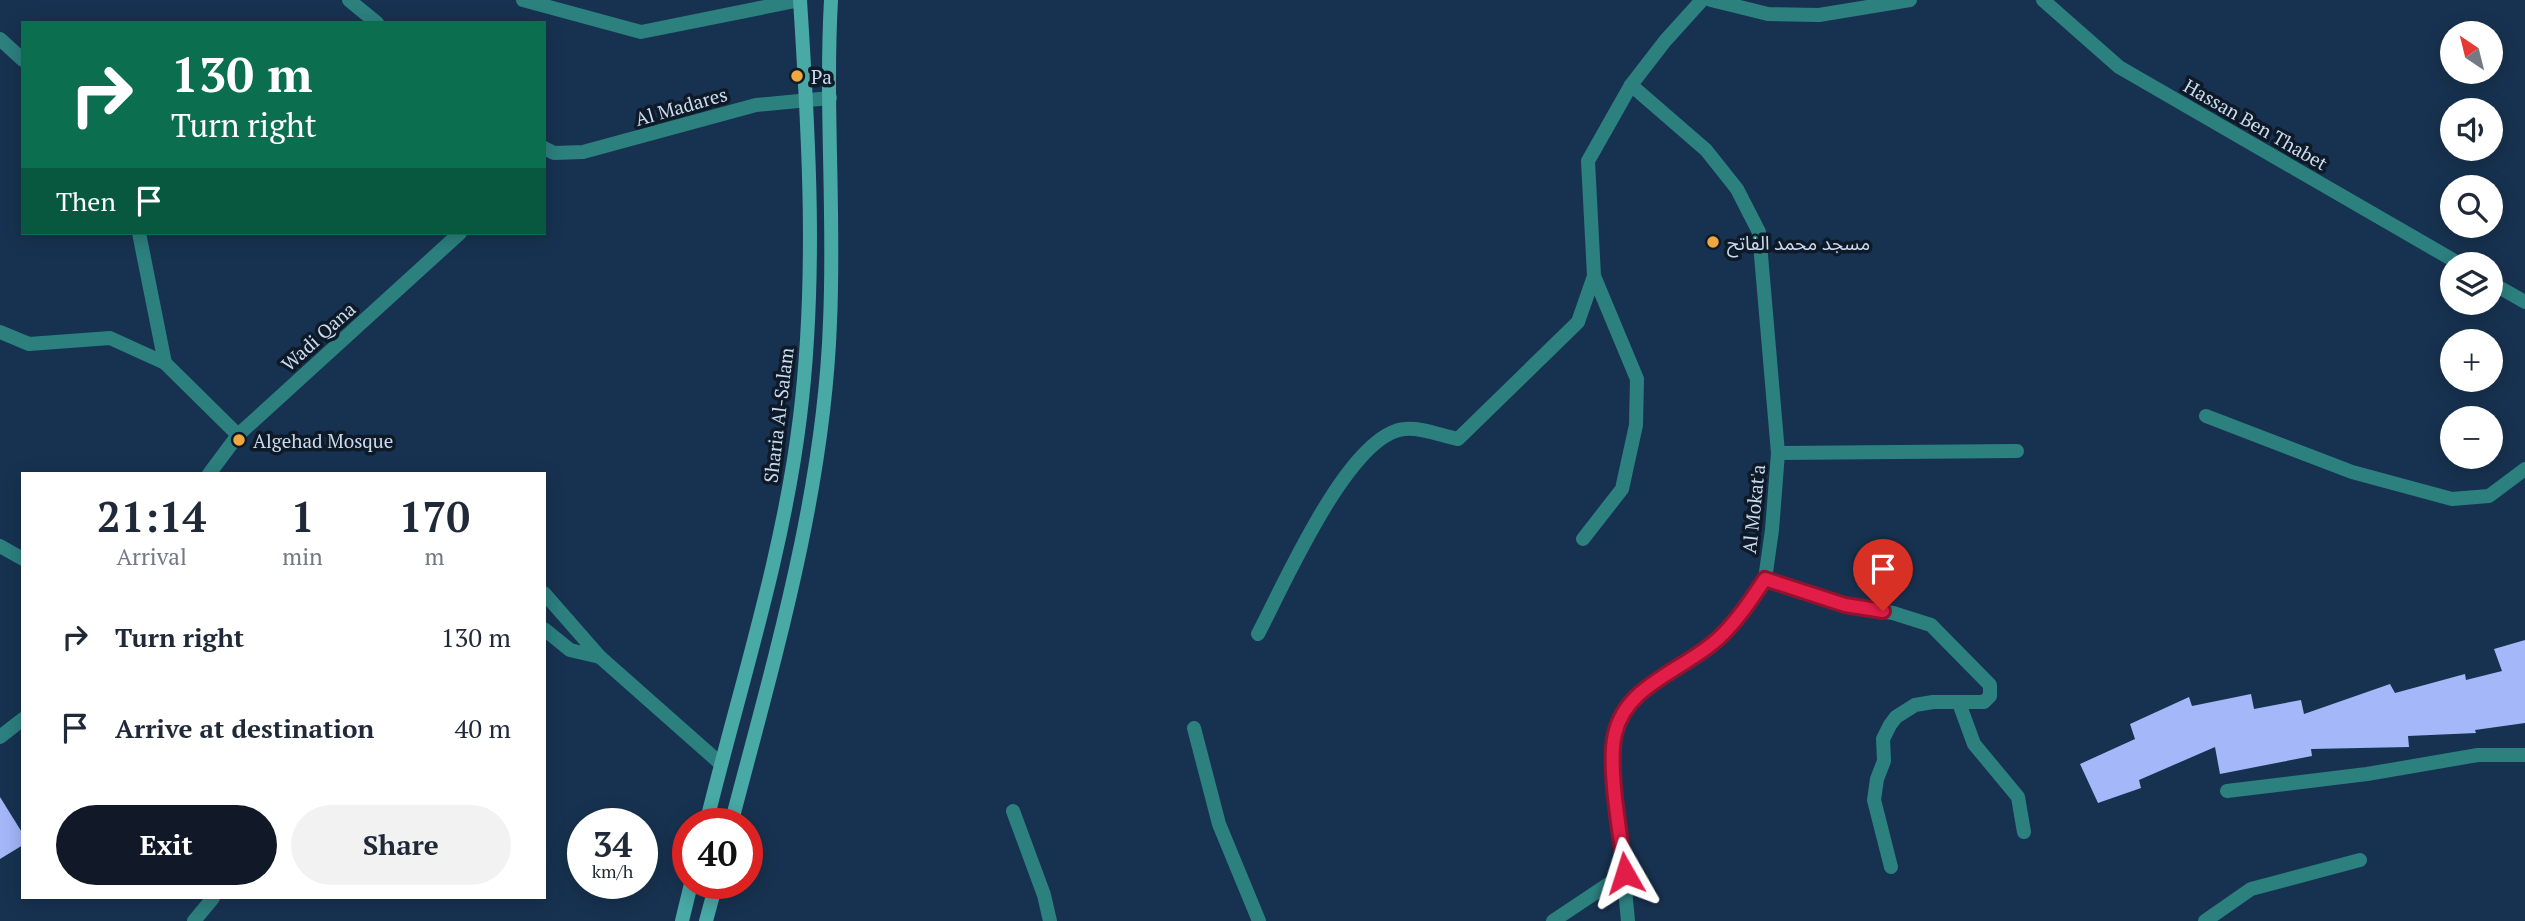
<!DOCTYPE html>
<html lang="en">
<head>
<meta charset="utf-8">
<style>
  :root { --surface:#fff; --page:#f2f2f3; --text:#1f2937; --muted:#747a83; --accent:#111827 }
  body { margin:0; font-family:"PT Serif","Noto Sans Arabic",serif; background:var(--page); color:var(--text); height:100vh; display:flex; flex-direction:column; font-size:26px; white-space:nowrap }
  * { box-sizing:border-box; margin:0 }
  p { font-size:23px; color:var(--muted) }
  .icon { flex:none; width:38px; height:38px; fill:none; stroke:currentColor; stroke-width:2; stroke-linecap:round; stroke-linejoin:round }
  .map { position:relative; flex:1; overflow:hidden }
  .panel { position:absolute; left:21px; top:472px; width:525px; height:427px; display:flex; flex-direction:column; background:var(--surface); border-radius:0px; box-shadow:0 4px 18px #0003 }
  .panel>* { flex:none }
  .top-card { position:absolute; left:21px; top:21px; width:525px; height:214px; border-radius:0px; box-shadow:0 4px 18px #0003; background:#0b6e4f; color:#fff; overflow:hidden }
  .needle { width:46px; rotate:325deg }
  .tools { position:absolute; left:2440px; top:21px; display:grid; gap:14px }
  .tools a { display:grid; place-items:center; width:63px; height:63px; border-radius:50%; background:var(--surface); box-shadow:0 4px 18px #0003; font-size:35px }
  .speed { position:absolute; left:567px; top:808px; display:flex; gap:14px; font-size:35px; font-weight:700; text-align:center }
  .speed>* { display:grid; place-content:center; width:91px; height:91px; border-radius:50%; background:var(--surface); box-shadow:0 4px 18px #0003; line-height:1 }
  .speed small { font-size:18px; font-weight:400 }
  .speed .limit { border:10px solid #d22; background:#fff; color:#111 }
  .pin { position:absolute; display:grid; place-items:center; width:60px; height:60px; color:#fff; margin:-72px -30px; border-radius:50% 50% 50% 0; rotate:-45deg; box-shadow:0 0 7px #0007 }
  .pin .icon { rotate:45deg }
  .me { position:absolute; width:77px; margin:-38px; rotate:354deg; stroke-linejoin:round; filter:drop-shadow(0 0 5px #0008) }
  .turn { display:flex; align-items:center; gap:24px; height:147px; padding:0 35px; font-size:32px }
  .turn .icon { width:91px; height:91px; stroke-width:2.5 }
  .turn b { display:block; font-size:49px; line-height:60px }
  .then { display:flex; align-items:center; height:66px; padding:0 35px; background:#0003; gap:14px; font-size:26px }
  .eta { display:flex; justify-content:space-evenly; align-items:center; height:119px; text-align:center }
  .eta b { font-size:42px; font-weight:700; line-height:49px }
  .action { display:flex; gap:14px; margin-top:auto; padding:14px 35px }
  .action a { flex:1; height:80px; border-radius:42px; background:var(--accent); color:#fff; font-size:28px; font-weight:700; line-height:80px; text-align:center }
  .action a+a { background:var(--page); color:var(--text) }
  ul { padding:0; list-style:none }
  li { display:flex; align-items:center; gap:21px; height:91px; padding:0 35px }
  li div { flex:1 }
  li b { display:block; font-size:26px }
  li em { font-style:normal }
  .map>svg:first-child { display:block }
  .building { fill:#a4b7f9 }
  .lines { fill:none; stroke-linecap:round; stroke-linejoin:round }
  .minor { stroke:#2c817f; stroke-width:14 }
  .tertiary { stroke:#2c817f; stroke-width:14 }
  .secondary { stroke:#48a9a5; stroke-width:14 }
  .route-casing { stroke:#92132f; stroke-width:18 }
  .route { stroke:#e11d48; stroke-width:12 }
  .poi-dot { fill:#efa73e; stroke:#0e1a27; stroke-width:2.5 }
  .labels { text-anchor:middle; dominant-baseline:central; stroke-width:7; stroke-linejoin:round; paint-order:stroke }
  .poi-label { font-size:19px; fill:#cbdbee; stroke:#0e1a27; text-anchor:start }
  .street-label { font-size:19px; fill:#cbdbee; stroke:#0e1a27 }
</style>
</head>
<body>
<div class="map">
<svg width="2525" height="921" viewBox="0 0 2525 921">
  <rect width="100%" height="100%" fill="#173250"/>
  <g class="building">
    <polygon points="2525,640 2525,723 2475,730 2476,733 2408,736 2409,747 2311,749 2312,756 2220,774 2215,747 2139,780 2141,788 2098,803 2080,764 2135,739 2130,724 2189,697 2192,706 2251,694 2254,709 2301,700 2304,714 2390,684 2395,693 2465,674 2466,680 2502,671 2494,649"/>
    <polygon points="0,797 23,834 23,845 0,859"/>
  </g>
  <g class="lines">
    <g class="minor">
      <polyline points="523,0 641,32 800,0"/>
      <polyline points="1711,0 1768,14 1819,15 1910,0"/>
      <polyline points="2043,0 2119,67 2460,264"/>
      <polyline points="0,39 23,60"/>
      <polyline points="139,233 165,363"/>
      <polyline points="2490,282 2525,302"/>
      <polyline points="0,332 29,344 110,338 165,363 238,435"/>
      <polyline points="2206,416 2352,472 2452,499 2489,496 2525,469"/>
      <polyline points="1778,453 2017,451"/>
      <polyline points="1583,539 1622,489 1636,425 1637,379 1594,276"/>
      <polyline points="0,546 23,559"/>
      <polyline points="1765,579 1845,605 1893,613 1931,625 1990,685 1990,696 1984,702 1933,702 1915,705 1896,717 1890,725 1883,739 1884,761 1877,779 1874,800 1891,867"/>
      <polyline points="544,593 600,657 721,764"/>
      <polyline points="544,629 570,650 600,657"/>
      <path d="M 1258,634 C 1283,587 1349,433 1405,429 C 1421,427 1442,436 1458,439 L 1578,322 L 1594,276 L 1588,161 L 1631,85"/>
      <polyline points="1959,703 1974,744 2018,797 2024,832"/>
      <polyline points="1194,728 1219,824 1259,921"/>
      <polyline points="2227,791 2367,774 2478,755 2525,755"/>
      <polyline points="1013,811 1044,895 1050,921"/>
      <polyline points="194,921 213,898"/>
      <polyline points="1553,921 1625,873"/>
      <polyline points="2205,921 2251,889 2360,860"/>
    </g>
    <g class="tertiary">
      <polyline points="349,0 377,23"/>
      <polyline points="544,148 554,153 583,152 756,105 830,98"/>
      <polyline points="209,474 238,435 460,233"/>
      <polyline points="0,737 23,719"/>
      <polyline points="1628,921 1613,762 1614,736 1621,714 1634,697 1718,639 1745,609 1765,579 1772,530 1778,453 1759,232 1737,189 1706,150 1631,85 1665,41 1702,0"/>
    </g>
    <g class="secondary">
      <path d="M 706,824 C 739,689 783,556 800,417 C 817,278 809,139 800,0"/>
      <path d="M 731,824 C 774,660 824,493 830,322 C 835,215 825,107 831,0"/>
      <polyline points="682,921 691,884"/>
      <polyline points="706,921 716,884"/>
    </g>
  </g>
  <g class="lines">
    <defs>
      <path id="route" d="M 1625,873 C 1621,837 1607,767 1615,734 C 1626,684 1685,670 1719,638 C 1737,621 1751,600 1765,579 L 1845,605 L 1883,611"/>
    </defs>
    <use href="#route" class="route-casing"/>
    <use href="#route" class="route"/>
  </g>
  <g class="poi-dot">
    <circle cx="797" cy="76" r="7"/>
    <circle cx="1713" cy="242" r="7"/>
    <circle cx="239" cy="440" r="7"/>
  </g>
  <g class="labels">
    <g class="poi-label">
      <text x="811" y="76">Pa</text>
      <text x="1727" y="242">مسجد محمد الفاتح</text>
      <text x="253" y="440">Algehad Mosque</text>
    </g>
    <g class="street-label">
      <text transform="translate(681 106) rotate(-16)">Al Madares</text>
      <text transform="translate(2256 124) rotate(30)">Hassan Ben Thabet</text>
      <text transform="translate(318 336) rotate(-42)">Wadi Qana</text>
      <text transform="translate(778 415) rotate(-83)">Sharia Al-Salam</text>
      <text transform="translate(1753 509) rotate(-84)">Al Mokat'a</text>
    </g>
  </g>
</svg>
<div class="tools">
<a><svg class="needle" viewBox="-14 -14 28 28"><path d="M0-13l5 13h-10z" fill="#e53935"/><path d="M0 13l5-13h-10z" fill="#747a83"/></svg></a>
<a><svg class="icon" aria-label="sound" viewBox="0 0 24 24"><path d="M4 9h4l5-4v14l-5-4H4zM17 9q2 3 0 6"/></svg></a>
<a><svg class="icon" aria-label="search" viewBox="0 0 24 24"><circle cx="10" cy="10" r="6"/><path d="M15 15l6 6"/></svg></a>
<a><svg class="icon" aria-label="layers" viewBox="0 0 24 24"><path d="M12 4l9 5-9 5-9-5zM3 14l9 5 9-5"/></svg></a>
<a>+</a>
<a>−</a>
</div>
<div class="speed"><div>34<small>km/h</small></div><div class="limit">40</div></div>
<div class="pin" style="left:1883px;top:611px;background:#d93025"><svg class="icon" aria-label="arrive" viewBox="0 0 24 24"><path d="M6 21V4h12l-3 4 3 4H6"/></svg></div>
<svg class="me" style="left:1625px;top:873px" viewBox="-20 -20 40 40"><path d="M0-17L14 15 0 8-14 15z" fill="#e11d48" stroke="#fff" stroke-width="4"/></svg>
<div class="top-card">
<div class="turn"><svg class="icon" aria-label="right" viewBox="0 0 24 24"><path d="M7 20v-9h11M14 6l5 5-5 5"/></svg><div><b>130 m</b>Turn right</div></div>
<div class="then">Then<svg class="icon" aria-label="arrive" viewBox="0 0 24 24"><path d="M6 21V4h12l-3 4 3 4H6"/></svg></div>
</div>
<section class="panel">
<div class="eta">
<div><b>21:14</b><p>Arrival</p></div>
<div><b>1</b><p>min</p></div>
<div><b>170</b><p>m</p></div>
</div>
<ul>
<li><svg class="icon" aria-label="right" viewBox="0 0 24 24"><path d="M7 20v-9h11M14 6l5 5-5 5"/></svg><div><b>Turn right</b></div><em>130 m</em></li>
<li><svg class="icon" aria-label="arrive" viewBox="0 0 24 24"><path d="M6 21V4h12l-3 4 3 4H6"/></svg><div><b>Arrive at destination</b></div><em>40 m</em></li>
</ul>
<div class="action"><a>Exit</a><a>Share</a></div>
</section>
</div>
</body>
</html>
